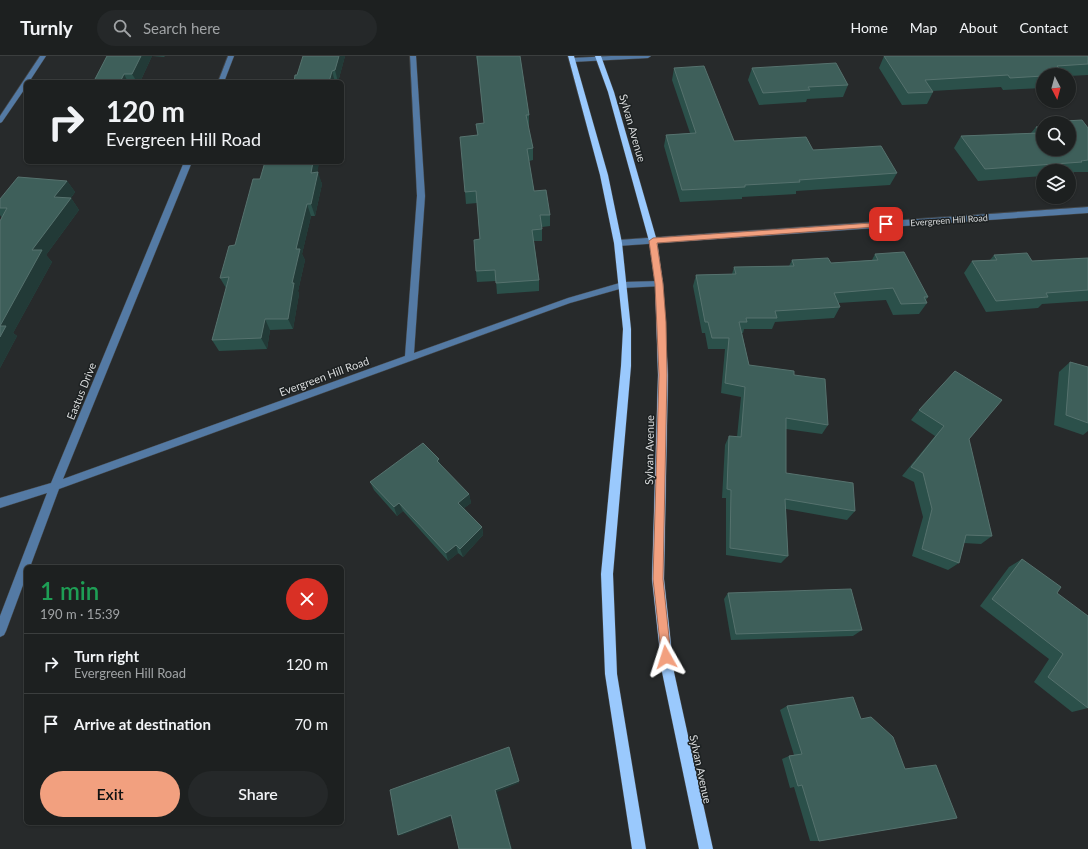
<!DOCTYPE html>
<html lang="en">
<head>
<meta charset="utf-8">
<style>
  :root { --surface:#1d2020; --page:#252829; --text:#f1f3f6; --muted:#a0a3a5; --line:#3b3e3e; --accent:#f2a07f }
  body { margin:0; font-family:Lato,sans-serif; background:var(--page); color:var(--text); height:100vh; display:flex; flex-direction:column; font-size:15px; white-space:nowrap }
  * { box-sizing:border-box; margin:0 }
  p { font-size:13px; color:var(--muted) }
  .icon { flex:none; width:22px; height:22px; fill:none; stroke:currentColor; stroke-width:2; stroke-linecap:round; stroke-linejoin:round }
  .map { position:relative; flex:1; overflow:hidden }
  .side { position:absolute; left:24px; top:509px; width:320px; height:260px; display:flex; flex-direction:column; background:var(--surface); border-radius:6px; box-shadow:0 1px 3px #0004,0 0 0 1px var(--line) }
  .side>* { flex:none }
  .top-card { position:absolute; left:24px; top:24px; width:320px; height:84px; border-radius:6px; box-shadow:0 1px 3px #0004,0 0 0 1px var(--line); background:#1d2020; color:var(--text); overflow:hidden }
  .needle { width:26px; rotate:174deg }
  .buttons { position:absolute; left:1036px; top:12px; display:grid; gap:8px }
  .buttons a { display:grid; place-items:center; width:40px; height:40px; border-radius:50%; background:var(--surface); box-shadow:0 1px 3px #0004,0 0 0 1px var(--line); font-size:20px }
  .pin { position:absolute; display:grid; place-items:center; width:34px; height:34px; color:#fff; margin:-17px; border-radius:8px; box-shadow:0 2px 6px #0006 }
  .me { position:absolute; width:44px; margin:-22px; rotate:354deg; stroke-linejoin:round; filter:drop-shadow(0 0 3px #0008) }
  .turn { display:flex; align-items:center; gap:14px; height:84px; padding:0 16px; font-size:18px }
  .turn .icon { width:52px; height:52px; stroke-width:2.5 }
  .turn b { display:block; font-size:28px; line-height:34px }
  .round { display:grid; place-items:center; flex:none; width:42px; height:42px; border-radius:21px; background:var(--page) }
  .overview { display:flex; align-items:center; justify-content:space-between; height:68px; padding:0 16px }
  h1 { font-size:24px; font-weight:600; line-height:30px; color:#1e9e55 }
  .cta { display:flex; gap:8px; margin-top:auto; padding:8px 16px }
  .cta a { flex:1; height:46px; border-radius:24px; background:var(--accent); color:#111; font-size:16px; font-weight:600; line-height:46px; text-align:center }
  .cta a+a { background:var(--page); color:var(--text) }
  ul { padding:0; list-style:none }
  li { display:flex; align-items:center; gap:12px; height:60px; padding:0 16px; border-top:1px solid var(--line) }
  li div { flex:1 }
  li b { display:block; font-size:15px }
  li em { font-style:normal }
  header { display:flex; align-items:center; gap:24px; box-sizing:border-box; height:56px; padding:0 20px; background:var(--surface); border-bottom:1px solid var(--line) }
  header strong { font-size:19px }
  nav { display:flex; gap:22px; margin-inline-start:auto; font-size:14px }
  .search { width:280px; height:36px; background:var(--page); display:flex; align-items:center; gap:10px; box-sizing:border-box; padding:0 14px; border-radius:22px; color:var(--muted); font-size:15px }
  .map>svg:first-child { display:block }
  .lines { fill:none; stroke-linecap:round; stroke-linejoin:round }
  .minor-casing { stroke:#444647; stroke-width:1 }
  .major-casing { stroke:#444647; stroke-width:1 }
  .minor { fill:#547aa4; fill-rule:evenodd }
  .major { fill:#9ac9fd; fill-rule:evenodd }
  .wall { fill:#2b504a }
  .shaded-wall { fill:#223a37 }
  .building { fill:#3e5f5a; stroke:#56726e }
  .route { fill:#f2a07f; stroke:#9d6853 }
  .labels { text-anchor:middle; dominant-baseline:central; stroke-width:3; stroke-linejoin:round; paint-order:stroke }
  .far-street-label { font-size:9px; fill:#dadcdd; stroke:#1d2122 }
  .street-label { font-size:11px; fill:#dadcdd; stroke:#1d2122 }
</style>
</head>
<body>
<header>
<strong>Turnly</strong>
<div class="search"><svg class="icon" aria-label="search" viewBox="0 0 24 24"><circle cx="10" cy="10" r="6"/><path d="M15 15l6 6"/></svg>Search here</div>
<nav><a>Home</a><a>Map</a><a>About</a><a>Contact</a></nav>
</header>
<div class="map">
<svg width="1088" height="793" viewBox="0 0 1088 793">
  <rect width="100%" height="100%" fill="#272a2b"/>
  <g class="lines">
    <defs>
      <g id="minor">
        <polygon points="40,0 46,0 29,26 26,26 26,31 2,66 0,67 0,60"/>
        <polygon points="228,0 234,0 224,26 218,26"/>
        <polygon points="410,0 416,0 425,140 414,297 568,242 623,226 659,225 662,226 663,228 662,230 623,232 570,247 59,433 30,511 26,511 26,521 6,575 4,579 0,581 0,560 47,437 0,452 0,442 51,427 184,106 192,106 63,423 405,300 417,140"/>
        <polygon points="611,0 651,0 648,2 572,6 569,4 572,2"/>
        <polygon points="1088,151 1088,157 618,190 614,187 618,184"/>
      </g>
      <g id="major">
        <polygon points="568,0 574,0 608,119 622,187 631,273 631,310 613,518 617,618 646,793 632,793 605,618 601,518 621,310 623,273 614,187 600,119"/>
        <polygon points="595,0 601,0 614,36 657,185 663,228 668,319 664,523 674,616 713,793 699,793 662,616 652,523 658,319 655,228 649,185 608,36"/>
      </g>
    </defs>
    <use href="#minor" class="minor-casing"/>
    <use href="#major" class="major-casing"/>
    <use href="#minor" class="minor"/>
    <use href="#major" class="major"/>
  </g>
  <g class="wall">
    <polygon points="107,0 165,0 164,1 152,0 140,26 84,26 94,25"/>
    <polygon points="345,0 338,26 294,26 297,19"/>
    <polygon points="476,0 520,0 529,59 529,71 528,71 533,92 533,104 529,105 534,135 550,159 550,170 542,171 542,185 534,185 539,224 539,235 497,238 496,225 477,226 476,215 480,183 477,147 466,148 465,136 477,79 476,68 484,67 479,17"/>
    <polygon points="884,0 1088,0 1088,19 1069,20 1069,19 1043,19 1043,32 1003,34 1001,31 932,35 933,36 927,48 902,49 879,12"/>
    <polygon points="674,12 734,85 813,94 897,117 890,129 796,135 796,138 742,141 742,143 680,146 664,90 666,79 690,77 672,24"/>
    <polygon points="752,12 848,29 843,41 807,43 806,46 759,49 748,24"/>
    <polygon points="1082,64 1088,72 1088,116 1074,116 1073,118 1069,119 1069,115 1043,115 1043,120 978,125 954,92 961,80 1031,77 1036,71 1043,70 1043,93 1069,93 1069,67 1049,67 1049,66"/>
    <polygon points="319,106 317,116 322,128 315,160 311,160 302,198 305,204 298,235 299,238 293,273 270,274 267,293 219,295 212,284 226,232 220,222 235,189 260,123"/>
    <polygon points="67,125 75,136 71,142 79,154 46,199 52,206 13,277 17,280 0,312 0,165 2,162 0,159 0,143"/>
    <polygon points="875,198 928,241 926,244 927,247 919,258 893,259 886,244 838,247 840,251 834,262 775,266 772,273 744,273 743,277 742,277 749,309 794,319 828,369 822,378 786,373 786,417 855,455 847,464 786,453 788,500 781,507 726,499 726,442 722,442 725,389 729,380 737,381 741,341 721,337 725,293 708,293 705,277 702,277 693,230 696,219 732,218 734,211 789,210 792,204 831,207 872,204"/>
    <polygon points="994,199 1032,205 1088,202 1088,245 1042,248 1038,252 986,256 964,217 972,205 990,204"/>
    <polygon points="1070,306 1088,311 1088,375 1083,379 1054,369 1059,316"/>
    <polygon points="919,354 969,383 992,480 981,488 964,487 959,507 948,514 912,500 923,461 914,426 902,420 935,380 911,364"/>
    <polygon points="441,410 469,438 471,447 464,452 482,471 483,479 463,501 458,497 448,505 403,455 397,460 374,434 370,426"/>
    <polygon points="1022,503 1057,537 1088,652 1072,656 1034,626 1049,603 980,550 1009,511"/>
    <polygon points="728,537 862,574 853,580 731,584 724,543"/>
    <polygon points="853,641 819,785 810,785 794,731 790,732 782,703 789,700 794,699 780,654 787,650"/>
  </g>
  <g class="shaded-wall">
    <polygon points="141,0 152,0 140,26 137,26 132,18"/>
    <polygon points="339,0 345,0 338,26 335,14"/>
    <polygon points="332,15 335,26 329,26"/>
    <polygon points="124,18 128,26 120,26"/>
    <polygon points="313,106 319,106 317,120 318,116 322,128 315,160 311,148 311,117"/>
    <polygon points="67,125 75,136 63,153 54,141"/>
    <polygon points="71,142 79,154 46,199 52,206 13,277 17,280 0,312 0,270 32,194"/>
    <polygon points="307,148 311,160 302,198 305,204 298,235 299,238 293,273 288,263 296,193"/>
    <polygon points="265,263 270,274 267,293 261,282"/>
    <polygon points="439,403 442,413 437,405"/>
    <polygon points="469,438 471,447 460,455 458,447"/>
    <polygon points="399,447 403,455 397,460 394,451"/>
    <polygon points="482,471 483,479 463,501 460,493"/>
    <polygon points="456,489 458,497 448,505 446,497"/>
    <polygon points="509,691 519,727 497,736 512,793 511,793 495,734"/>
    <polygon points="451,759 453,760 402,779 398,779"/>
  </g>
  <g class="building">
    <polygon points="107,0 141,0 132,18 124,18 120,26 84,26 85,25 94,25"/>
    <polygon points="303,0 339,0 335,14 332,15 329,26 294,26 295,19 297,19"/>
    <polygon points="477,0 520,0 529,59 526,59 533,92 527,93 534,135 546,134 550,159 540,159 542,173 532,174 539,224 496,227 495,214 476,215 474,184 480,183 476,135 465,136 460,81 478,79 476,68 484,67"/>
    <polygon points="884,0 1088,0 1088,8 1057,10 1065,19 1043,19 1043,20 1010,22 1008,19 925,24 933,36 908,37"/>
    <polygon points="836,7 848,29 808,31 810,34 763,37 752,12"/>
    <polygon points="704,10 734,85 806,81 813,94 881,90 897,117 799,124 800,126 745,129 745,131 682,134 666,79 696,77 674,12"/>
    <polygon points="1082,64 1088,72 1088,104 1081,105 1082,106 985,113 961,80 1040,77 1036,71 1043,70 1043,93 1069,93 1069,67 1050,67 1049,66"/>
    <polygon points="265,106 313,106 311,117 318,116 311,148 307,148 296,193 300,193 292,227 294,227 288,263 265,263 261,282 212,284 229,221 220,222 229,190 235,189 253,123 260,123"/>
    <polygon points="18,121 67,125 54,141 71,142 32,194 42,194 0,270 6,270 0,281 0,165 7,152 0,152 0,143"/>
    <polygon points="904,196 928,241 924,241 927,247 901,248 893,232 834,237 840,251 775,255 777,262 746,262 747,266 739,266 749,309 794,315 794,319 825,323 828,369 786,362 786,417 853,427 855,455 785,443 788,500 730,492 731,434 727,433 729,380 741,381 745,331 725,327 729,282 712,282 708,266 705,266 696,219 736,218 734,211 794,210 792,204 828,202 831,207 878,204 875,198"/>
    <polygon points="1027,197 1032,205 1088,202 1088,234 1046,237 1048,241 996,245 972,205 997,204 994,199"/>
    <polygon points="1070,306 1088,311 1088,367 1066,359"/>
    <polygon points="955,315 1002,344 969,383 992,480 966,479 959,507 922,493 932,453 923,417 911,411 944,370 919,354"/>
    <polygon points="423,387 439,403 437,405 469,438 458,447 482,471 460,493 456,489 446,497 399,447 394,451 370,426"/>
    <polygon points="1022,503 1061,531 1057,537 1088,560 1088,652 1048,621 1063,598 992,543"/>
    <polygon points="851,533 862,574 736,578 728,537"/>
    <polygon points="853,641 861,663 871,661 893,681 905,713 936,709 957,762 819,785 802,729 798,730 789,700 802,698 787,650"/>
    <polygon points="509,691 519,725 495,734 511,793 459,793 451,759 398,779 390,734"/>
  </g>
  <polygon class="route" points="886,166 888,167 888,170 657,187 663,228 666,266 667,319 663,523 671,601 670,605 666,606 662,605 653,523 659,319 655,228 649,185 653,182"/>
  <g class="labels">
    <g class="far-street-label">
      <text transform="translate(949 164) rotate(-4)">Evergreen Hill Road</text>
    </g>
    <g class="street-label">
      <text transform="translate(633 72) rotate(74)">Sylvan Avenue</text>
      <text transform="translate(324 320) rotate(-20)">Evergreen Hill Road</text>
      <text transform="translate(81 335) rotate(-68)">Eastus Drive</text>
      <text transform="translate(649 394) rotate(-89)">Sylvan Avenue</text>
      <text transform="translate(701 713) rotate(78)">Sylvan Avenue</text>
    </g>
  </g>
</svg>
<div class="buttons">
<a><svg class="needle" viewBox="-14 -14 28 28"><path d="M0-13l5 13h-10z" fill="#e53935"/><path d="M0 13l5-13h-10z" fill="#a0a3a5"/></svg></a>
<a><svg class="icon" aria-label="search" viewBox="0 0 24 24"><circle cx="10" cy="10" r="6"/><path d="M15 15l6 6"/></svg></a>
<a><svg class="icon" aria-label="layers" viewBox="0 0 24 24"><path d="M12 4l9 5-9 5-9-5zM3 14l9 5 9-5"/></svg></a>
</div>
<div class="pin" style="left:886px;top:168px;background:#d93025"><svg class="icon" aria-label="arrive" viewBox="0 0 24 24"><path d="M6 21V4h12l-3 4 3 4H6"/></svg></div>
<svg class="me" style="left:666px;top:601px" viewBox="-20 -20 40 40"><path d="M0-17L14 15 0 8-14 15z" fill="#f2a07f" stroke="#fff" stroke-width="4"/></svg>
<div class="top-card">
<div class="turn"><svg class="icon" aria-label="right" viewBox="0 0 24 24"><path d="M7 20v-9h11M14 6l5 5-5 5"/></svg><div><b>120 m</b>Evergreen Hill Road</div></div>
</div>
<section class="side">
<div class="overview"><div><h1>1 min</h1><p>190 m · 15:39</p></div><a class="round" style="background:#d93025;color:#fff"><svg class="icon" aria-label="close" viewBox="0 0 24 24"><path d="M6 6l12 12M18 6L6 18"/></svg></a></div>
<ul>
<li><svg class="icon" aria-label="right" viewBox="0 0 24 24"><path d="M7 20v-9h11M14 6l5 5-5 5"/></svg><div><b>Turn right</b><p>Evergreen Hill Road</p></div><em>120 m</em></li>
<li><svg class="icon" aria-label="arrive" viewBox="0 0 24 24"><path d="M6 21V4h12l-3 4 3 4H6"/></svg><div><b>Arrive at destination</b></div><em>70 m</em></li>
</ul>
<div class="cta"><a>Exit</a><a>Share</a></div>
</section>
</div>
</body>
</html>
